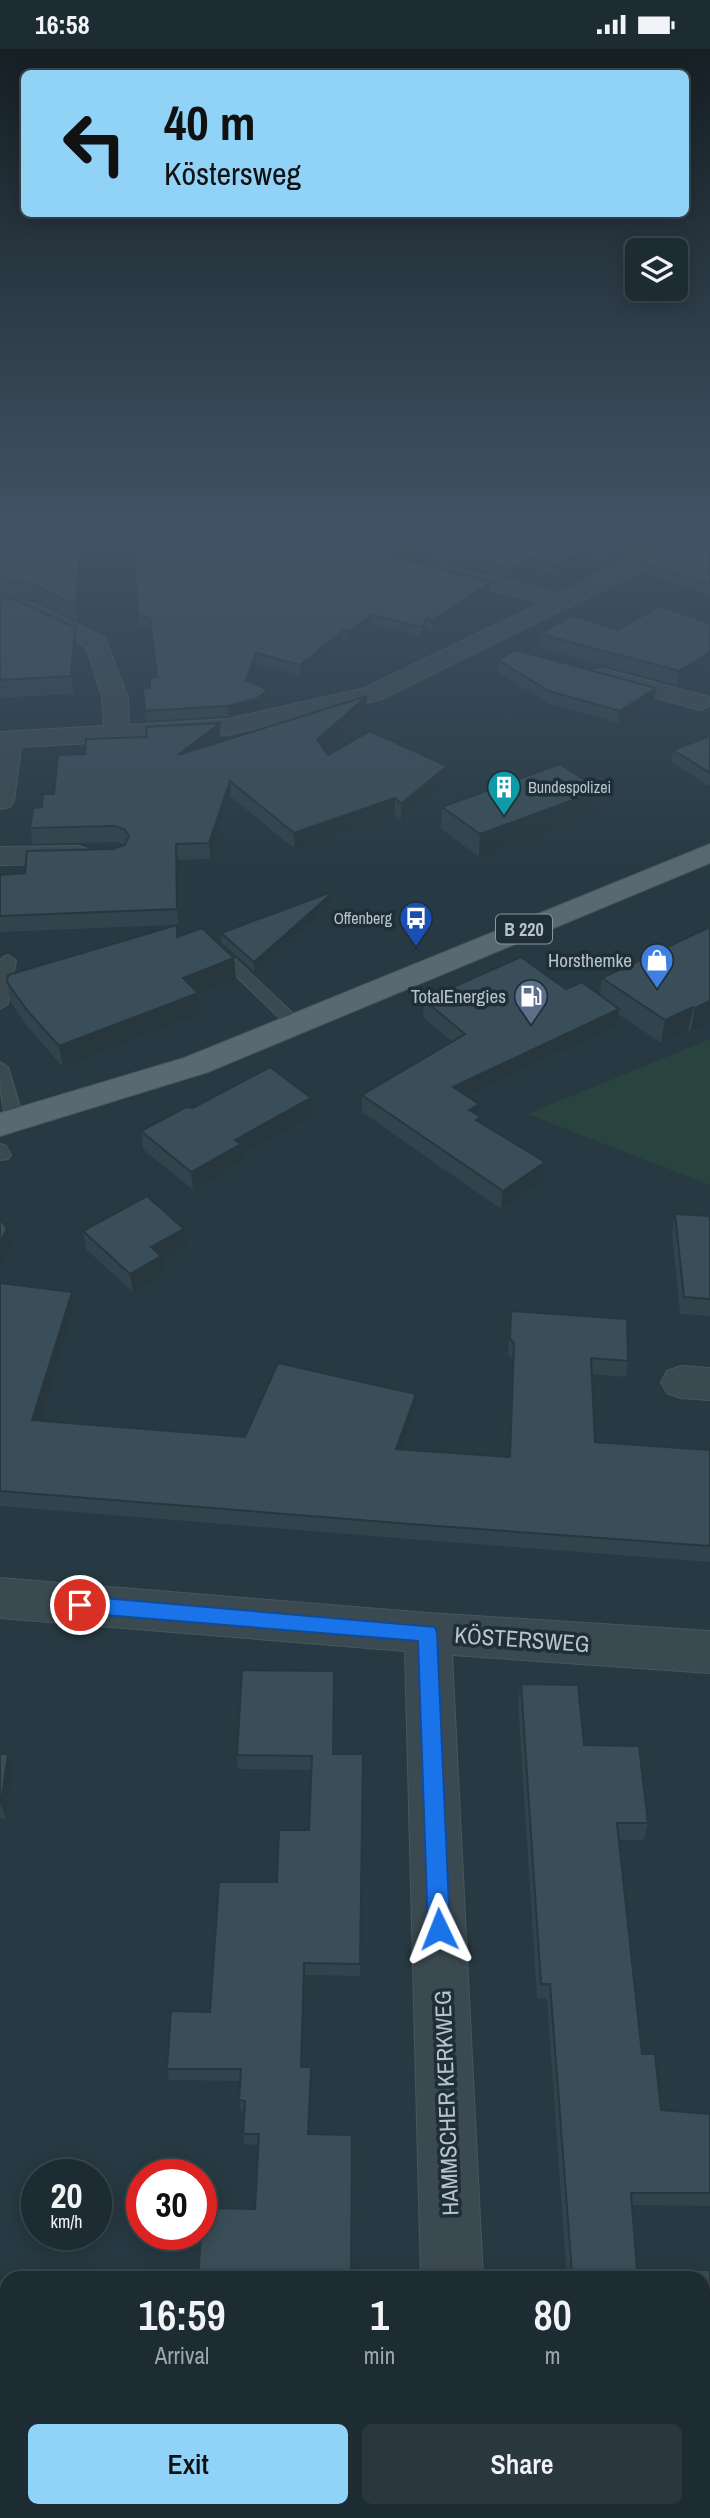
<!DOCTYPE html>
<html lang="en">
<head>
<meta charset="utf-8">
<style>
  :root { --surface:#1d2b32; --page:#2a373e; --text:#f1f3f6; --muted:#a0a7ac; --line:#3b474d; --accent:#91d2f7 }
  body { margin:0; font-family:"Archivo Narrow",sans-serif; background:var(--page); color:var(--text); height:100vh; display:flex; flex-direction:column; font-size:26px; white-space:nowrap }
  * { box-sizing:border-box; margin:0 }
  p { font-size:23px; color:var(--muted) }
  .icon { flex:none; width:38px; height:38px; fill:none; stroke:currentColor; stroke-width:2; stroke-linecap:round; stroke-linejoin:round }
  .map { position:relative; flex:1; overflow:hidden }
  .drawer { position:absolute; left:0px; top:2222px; width:710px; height:247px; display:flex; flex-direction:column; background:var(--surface); border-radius:21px 21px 0 0; box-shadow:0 4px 18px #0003,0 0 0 2px var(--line) }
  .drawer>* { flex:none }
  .banner { position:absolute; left:21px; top:21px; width:668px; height:147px; border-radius:10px; box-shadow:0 4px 18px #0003,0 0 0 2px var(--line); background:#91d2f7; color:#111; overflow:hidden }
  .controls { position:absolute; left:625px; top:189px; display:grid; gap:14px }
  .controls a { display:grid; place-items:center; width:63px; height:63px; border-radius:10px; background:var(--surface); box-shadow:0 4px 18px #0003,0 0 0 2px var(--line); font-size:35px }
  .speed { position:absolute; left:21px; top:2110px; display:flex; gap:14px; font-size:35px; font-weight:700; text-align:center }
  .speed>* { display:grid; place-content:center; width:91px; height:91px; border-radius:50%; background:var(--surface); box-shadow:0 4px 18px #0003,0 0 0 2px var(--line); line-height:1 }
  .speed small { font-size:18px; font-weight:400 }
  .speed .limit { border:10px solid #d22; background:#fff; color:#111 }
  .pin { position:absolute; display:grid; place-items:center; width:60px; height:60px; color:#fff; margin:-30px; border:4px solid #fff; border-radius:50%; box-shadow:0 2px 7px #0007 }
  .me { position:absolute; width:77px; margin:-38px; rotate:358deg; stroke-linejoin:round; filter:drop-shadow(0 0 5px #0008) }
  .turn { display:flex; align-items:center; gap:24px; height:147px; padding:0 28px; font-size:32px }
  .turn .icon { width:91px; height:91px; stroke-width:2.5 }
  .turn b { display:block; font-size:49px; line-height:60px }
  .eta { display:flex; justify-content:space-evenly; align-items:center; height:119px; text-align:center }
  .eta b { font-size:42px; font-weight:600; line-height:49px }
  .button { display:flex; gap:14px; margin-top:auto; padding:14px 28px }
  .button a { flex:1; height:80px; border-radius:10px; background:var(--accent); color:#111; font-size:28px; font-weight:600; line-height:80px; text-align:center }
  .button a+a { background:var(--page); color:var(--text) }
  .status { display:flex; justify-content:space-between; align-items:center; height:49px; padding:0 35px; background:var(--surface); direction:ltr }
  .status svg { height:19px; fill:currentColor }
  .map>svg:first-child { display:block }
  .green { fill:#29433f }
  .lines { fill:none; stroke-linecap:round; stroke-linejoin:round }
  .service-casing { stroke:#48565e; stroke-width:2 }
  .minor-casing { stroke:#48565e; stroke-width:2 }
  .primary-casing { stroke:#48565e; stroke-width:2 }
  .service { fill:#3b4a51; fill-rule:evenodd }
  .minor { fill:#3b4a51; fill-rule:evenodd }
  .primary { fill:#596971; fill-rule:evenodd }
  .wall { fill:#31434c }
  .shaded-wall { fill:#28373e }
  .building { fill:#394e58; stroke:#28373e; stroke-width:2 }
  .route { fill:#1a73e8; stroke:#114b97; stroke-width:2 }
  .labels { text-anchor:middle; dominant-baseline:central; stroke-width:7; stroke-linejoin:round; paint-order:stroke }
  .far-poi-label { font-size:16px; fill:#b8c4cb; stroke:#202f37; text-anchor:start }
  .shield { fill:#202f37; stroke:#8a979f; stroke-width:2 }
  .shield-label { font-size:18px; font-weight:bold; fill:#b8c4cb }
  .poi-label { font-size:19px; fill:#b8c4cb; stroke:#202f37; text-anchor:end }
  .near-street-label { font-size:23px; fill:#b8c4cb; stroke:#202f37 }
</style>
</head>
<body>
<div class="status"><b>16:58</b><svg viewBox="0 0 49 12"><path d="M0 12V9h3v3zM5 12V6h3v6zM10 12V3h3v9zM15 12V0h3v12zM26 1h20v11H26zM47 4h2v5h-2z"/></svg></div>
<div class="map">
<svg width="710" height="2469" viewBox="0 0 710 2469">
  <rect width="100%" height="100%" fill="#273942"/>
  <polygon class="green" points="710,990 710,1136 527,1065"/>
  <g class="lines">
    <defs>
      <g id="service">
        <polygon points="215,894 220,896 301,972 303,975 301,978 289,978 210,902 207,899 210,896"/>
        <polygon points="8,906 16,911 8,955 0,960 0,912 3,908"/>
        <path d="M 0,1013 L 8,1018 L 24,1071 L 21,1075 L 9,1075 C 0,1056 0,1034 0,1013 Z"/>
        <polygon points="0,1095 6,1097 11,1106 8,1110 0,1111"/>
      </g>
      <g id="minor">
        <polygon points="682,481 708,481 638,524 382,650 228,686 21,698 14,752 10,758 0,760 0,683 104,677 102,648 86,598 22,566 0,562 0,548 36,555 105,589 128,648 129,676 228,670 365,639 541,554 434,527 431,522 434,517 442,515 560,545"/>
        <polygon points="604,620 709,648 710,657 700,661 595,632 592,627 595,622"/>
        <polygon points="78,797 88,800 92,806 88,812 78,815 0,816 0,798"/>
        <polygon points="681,1317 710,1319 710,1351 681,1349 667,1344 661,1333 667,1322"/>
        <polygon points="0,1529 428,1564 710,1582 710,1624 452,1606 483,2230 421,2230 405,1602 0,1569"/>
      </g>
      <polygon id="primary" points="710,795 710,814 208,1023 0,1087 0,1064 184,1009"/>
    </defs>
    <use href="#service" class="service-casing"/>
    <use href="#minor" class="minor-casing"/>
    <use href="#primary" class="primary-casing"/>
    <use href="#service" class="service"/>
    <use href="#minor" class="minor"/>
    <use href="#primary" class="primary"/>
  </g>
  <g class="wall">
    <polygon points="70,481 82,481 83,492 78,573 37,552 0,546 0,488 47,493"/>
    <polygon points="132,481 491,543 432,582 426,579 421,588 372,576 348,593 343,592 300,626 256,615 250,633 268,652 256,661 228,667 146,672 143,640 150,639 157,628 151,579 139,576"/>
    <polygon points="330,481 675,481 612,515 585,507 557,526 529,518 512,529"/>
    <polygon points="710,481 710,546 642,524 643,515"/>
    <polygon points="0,548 77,596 74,645 0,649"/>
    <polygon points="710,574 677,636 539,599 540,585 618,581"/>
    <polygon points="498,611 656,639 654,651 618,674 548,654 498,623"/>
    <polygon points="367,647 367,662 324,700 328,706 447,732 401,771 395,765 295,800 231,748 211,810 178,811 179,876 177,876 178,888 234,909 236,930 198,945 200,965 63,1018 30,981 11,954 7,933 174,876 0,883 0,826 25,824 125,796 116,793 33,795 30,779 42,758 54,745 85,705 220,689 213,695"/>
    <polygon points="710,687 710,736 708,736 671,713 673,701"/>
    <polygon points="600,741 598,764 479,808 441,780 442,758"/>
    <polygon points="330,846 330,855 255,923 221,893 221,884"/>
    <polygon points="710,878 691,982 688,981 661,994 618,965 616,977 468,1048 479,1055 478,1066 480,1073 543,1130 501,1160 362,1063 362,1046 452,993 423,968 424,951 566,940 600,946 602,929"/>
    <polygon points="311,1049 312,1067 242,1105 243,1113 193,1141 143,1100 141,1082 193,1059"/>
    <polygon points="675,1165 710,1167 710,1267 680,1265 672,1182"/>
    <polygon points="83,1182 186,1197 162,1211 164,1225 133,1243 86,1200"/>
    <polygon points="0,1234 72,1243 74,1259 40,1372 245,1388 415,1361 401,1400 509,1408 513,1310 508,1306 511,1262 628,1312 626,1328 592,1325 595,1393 710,1401 710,1513 409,1490 0,1457"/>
    <polygon points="521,1635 584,1696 648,1774 644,1791 619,1791 642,2005 661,2061 710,2065 710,2157 632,2156 637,2221 710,2221 710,2400 704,2400 704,2230 567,2230 547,1950 537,1949 518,1652"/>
    <polygon points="0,1705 13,1720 6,1770 0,1770"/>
    <polygon points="363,1705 360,1927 305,1926 302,2018 312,2030 255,2160 258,2095 245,2096 243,2085 245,2063 241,2062 239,2051 240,2032 169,2031 167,2020 210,1963 277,1833 309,1781 311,1721 238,1720 237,1706"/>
  </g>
  <g class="shaded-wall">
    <polygon points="81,481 82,481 83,492 78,573 76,556"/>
    <polygon points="658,481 675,481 612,515 613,505"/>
    <polygon points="586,497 585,507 557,526 557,516"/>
    <polygon points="529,509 529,518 512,529 512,520"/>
    <polygon points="491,533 491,543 432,582 432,572"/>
    <polygon points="372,566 372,576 348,593 348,583"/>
    <polygon points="427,569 426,579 421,588 421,578"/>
    <polygon points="75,579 77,596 74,645 71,627"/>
    <polygon points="343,582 343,592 300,626 300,616"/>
    <polygon points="710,603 710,615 677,636 679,622"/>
    <polygon points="256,604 256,615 247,642 246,631"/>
    <polygon points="656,639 654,651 618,674 620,662"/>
    <polygon points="268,641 268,652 256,661 228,667 227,657"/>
    <polygon points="367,647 367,662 318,706 317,691"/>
    <polygon points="220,674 220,689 180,721 178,706"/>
    <polygon points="447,717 447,732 401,771 401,755"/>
    <polygon points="230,732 231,748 211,810 209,794"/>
    <polygon points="600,741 598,764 479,808 480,785"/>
    <polygon points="395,749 395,765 295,800 294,784"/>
    <polygon points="176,795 178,811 179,876 177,860"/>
    <polygon points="330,846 330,855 255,923 254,913"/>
    <polygon points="234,909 236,930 198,945 200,965 63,1018 59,997 183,929"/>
    <polygon points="710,952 710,972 691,982 695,959"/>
    <polygon points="693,958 688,981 661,994 665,971"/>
    <polygon points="619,960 616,977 452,1055 453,1038"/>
    <polygon points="311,1049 312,1067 242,1105 243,1113 193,1141 191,1123 235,1091"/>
    <polygon points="479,1055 478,1070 481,1068 479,1085 469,1061"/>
    <polygon points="545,1113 543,1130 501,1160 503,1142"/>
    <polygon points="7,1180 11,1198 0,1218 0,1193"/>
    <polygon points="184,1180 186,1197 162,1211 164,1225 133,1243 130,1225 151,1198"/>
    <polygon points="72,1243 74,1259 36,1387 32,1371"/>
    <polygon points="416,1345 415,1361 396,1415 396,1400"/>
    <polygon points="8,1705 13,1720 6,1770 1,1755"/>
    <polygon points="304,1914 305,1926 302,2029 301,2018"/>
    <polygon points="311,2018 312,2030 309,2096 308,2085"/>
  </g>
  <g class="building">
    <polygon points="70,481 81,481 76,556 34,536 0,529 0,488 47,493"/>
    <polygon points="132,481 292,481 491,533 432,572 427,569 421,578 372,566 348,583 343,582 300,616 256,604 246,631 268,641 256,650 227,657 145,662 143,640 150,639 150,629 157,628 150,569 138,566"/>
    <polygon points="367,481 658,481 613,505 586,497 557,516 529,509 512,520"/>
    <polygon points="698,481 710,481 710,535 643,515"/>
    <polygon points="0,548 19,552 75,579 71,627 0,631"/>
    <polygon points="659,557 710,574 710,603 679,622 540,585 573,566 618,581"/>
    <polygon points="516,601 656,639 620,662 549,642 498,611"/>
    <polygon points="367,647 317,691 328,706 370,682 447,717 401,755 395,749 294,784 230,732 209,794 176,795 177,860 0,867 0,826 25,824 27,802 113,800 125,796 129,787 124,780 114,777 30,779 33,759 42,758 43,745 54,745 58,706 85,705 86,690 147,688 146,678 220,674 178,706"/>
    <polygon points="710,687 710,724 673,701"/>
    <polygon points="560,715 600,741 480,785 442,758"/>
    <polygon points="329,844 330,846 254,913 221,884"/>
    <polygon points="177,876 177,888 202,879 234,909 183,929 198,944 59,997 26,960 7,933 8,926"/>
    <polygon points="710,878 710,952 695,959 693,958 665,971 602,929"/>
    <polygon points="521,908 566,940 582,933 619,960 453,1038 479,1055 469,1061 481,1068 476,1071 545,1113 503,1142 362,1046 465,985 424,951"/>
    <polygon points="270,1018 311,1049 235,1091 241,1095 191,1123 141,1082 186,1058 193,1059"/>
    <polygon points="147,1147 184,1180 151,1198 161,1207 130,1225 83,1182"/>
    <polygon points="675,1165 710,1167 710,1250 684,1248"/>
    <polygon points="0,1169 7,1180 0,1193"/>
    <polygon points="0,1234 72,1243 32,1371 245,1388 278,1314 416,1345 396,1400 510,1408 514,1294 510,1290 511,1262 627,1270 628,1312 591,1309 595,1393 710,1401 710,1497 410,1475 0,1442"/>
    <polygon points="242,1621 334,1622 333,1705 363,1705 360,1915 304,1914 301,2018 311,2018 308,2085 352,2086 351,2230 198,2230 203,2159 255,2160 259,2085 243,2085 245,2052 239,2051 241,2020 167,2020 171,1962 210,1963 219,1833 277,1833 279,1781 309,1781 312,1707 237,1706"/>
    <polygon points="521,1635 578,1636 584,1696 639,1697 648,1774 617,1774 642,2005 655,2005 661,2061 710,2065 710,2144 631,2144 637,2221 710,2221 710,2392 704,2392 704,2230 638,2230 637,2225 572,2224 550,1935 541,1935"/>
    <polygon points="0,1705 8,1705 1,1755 0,1755"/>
  </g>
  <linearGradient id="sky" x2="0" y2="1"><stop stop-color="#151f24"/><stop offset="0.58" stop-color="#415465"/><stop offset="1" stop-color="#415465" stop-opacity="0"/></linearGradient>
  <rect width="710" height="827" fill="url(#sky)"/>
  <polygon class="route" points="80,1547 435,1578 437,1584 450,1880 447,1888 439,1891 431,1888 428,1880 418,1592 80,1564 73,1561 71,1556 73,1550"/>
  <defs>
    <symbol id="building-pin" viewBox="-11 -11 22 30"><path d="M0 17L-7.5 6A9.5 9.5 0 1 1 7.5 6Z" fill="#0f9aa8" stroke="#202f37"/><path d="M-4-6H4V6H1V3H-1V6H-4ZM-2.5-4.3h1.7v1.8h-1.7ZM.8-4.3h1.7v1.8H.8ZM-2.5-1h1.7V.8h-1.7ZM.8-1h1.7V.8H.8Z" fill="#fff"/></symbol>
    <symbol id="bus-pin" viewBox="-11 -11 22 30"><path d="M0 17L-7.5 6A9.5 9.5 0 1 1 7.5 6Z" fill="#1a4fb4" stroke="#202f37"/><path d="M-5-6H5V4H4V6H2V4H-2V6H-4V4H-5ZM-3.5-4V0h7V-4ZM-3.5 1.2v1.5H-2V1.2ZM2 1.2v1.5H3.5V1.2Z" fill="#fff"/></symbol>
    <symbol id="shop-pin" viewBox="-11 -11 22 30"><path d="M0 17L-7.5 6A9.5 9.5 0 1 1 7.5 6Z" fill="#3f7fe0" stroke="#202f37"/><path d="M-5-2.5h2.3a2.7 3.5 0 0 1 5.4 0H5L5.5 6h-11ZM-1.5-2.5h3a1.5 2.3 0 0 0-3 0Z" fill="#fff"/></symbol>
    <symbol id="fuel-pin" viewBox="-11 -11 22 30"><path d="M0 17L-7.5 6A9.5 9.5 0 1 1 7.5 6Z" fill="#5c6f8a" stroke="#202f37"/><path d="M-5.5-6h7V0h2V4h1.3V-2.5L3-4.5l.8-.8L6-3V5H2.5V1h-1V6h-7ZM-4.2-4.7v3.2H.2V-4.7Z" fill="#fff"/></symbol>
  </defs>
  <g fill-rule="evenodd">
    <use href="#building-pin" x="485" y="719" width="38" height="52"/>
    <use href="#bus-pin" x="397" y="850" width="38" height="52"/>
    <use href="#shop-pin" x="638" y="892" width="38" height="52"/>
    <use href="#fuel-pin" x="512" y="928" width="38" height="52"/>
  </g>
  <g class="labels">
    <g class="far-poi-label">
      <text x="528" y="738">Bundespolizei</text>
      <text x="392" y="869" text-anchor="end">Offenberg</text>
    </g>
    <rect class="shield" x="496" y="865.5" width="56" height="29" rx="5"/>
    <g class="shield-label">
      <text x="524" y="880">B 220</text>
    </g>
    <g class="poi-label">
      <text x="632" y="911">Horsthemke</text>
      <text x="506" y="947">TotalEnergies</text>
    </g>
    <g class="near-street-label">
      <text transform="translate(522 1590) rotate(4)">KÖSTERSWEG</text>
      <text transform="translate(446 2054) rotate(-92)">HAMMSCHER KERKWEG</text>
    </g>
  </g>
</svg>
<div class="controls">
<a><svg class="icon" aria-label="layers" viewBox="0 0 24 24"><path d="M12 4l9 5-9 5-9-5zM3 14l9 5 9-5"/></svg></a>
</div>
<div class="speed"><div>20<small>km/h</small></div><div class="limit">30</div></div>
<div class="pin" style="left:80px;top:1556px;background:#d93025"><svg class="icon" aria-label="arrive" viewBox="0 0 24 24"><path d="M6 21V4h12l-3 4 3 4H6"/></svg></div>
<svg class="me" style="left:439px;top:1880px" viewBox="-20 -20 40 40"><path d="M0-17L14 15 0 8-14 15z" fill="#1a73e8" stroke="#fff" stroke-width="4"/></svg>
<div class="banner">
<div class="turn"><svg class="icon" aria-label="left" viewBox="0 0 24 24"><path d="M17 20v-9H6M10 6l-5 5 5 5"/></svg><div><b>40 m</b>Köstersweg</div></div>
</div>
<section class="drawer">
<div class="eta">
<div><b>16:59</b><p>Arrival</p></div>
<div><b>1</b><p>min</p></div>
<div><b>80</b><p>m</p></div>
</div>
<div class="button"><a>Exit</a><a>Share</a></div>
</section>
</div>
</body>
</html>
